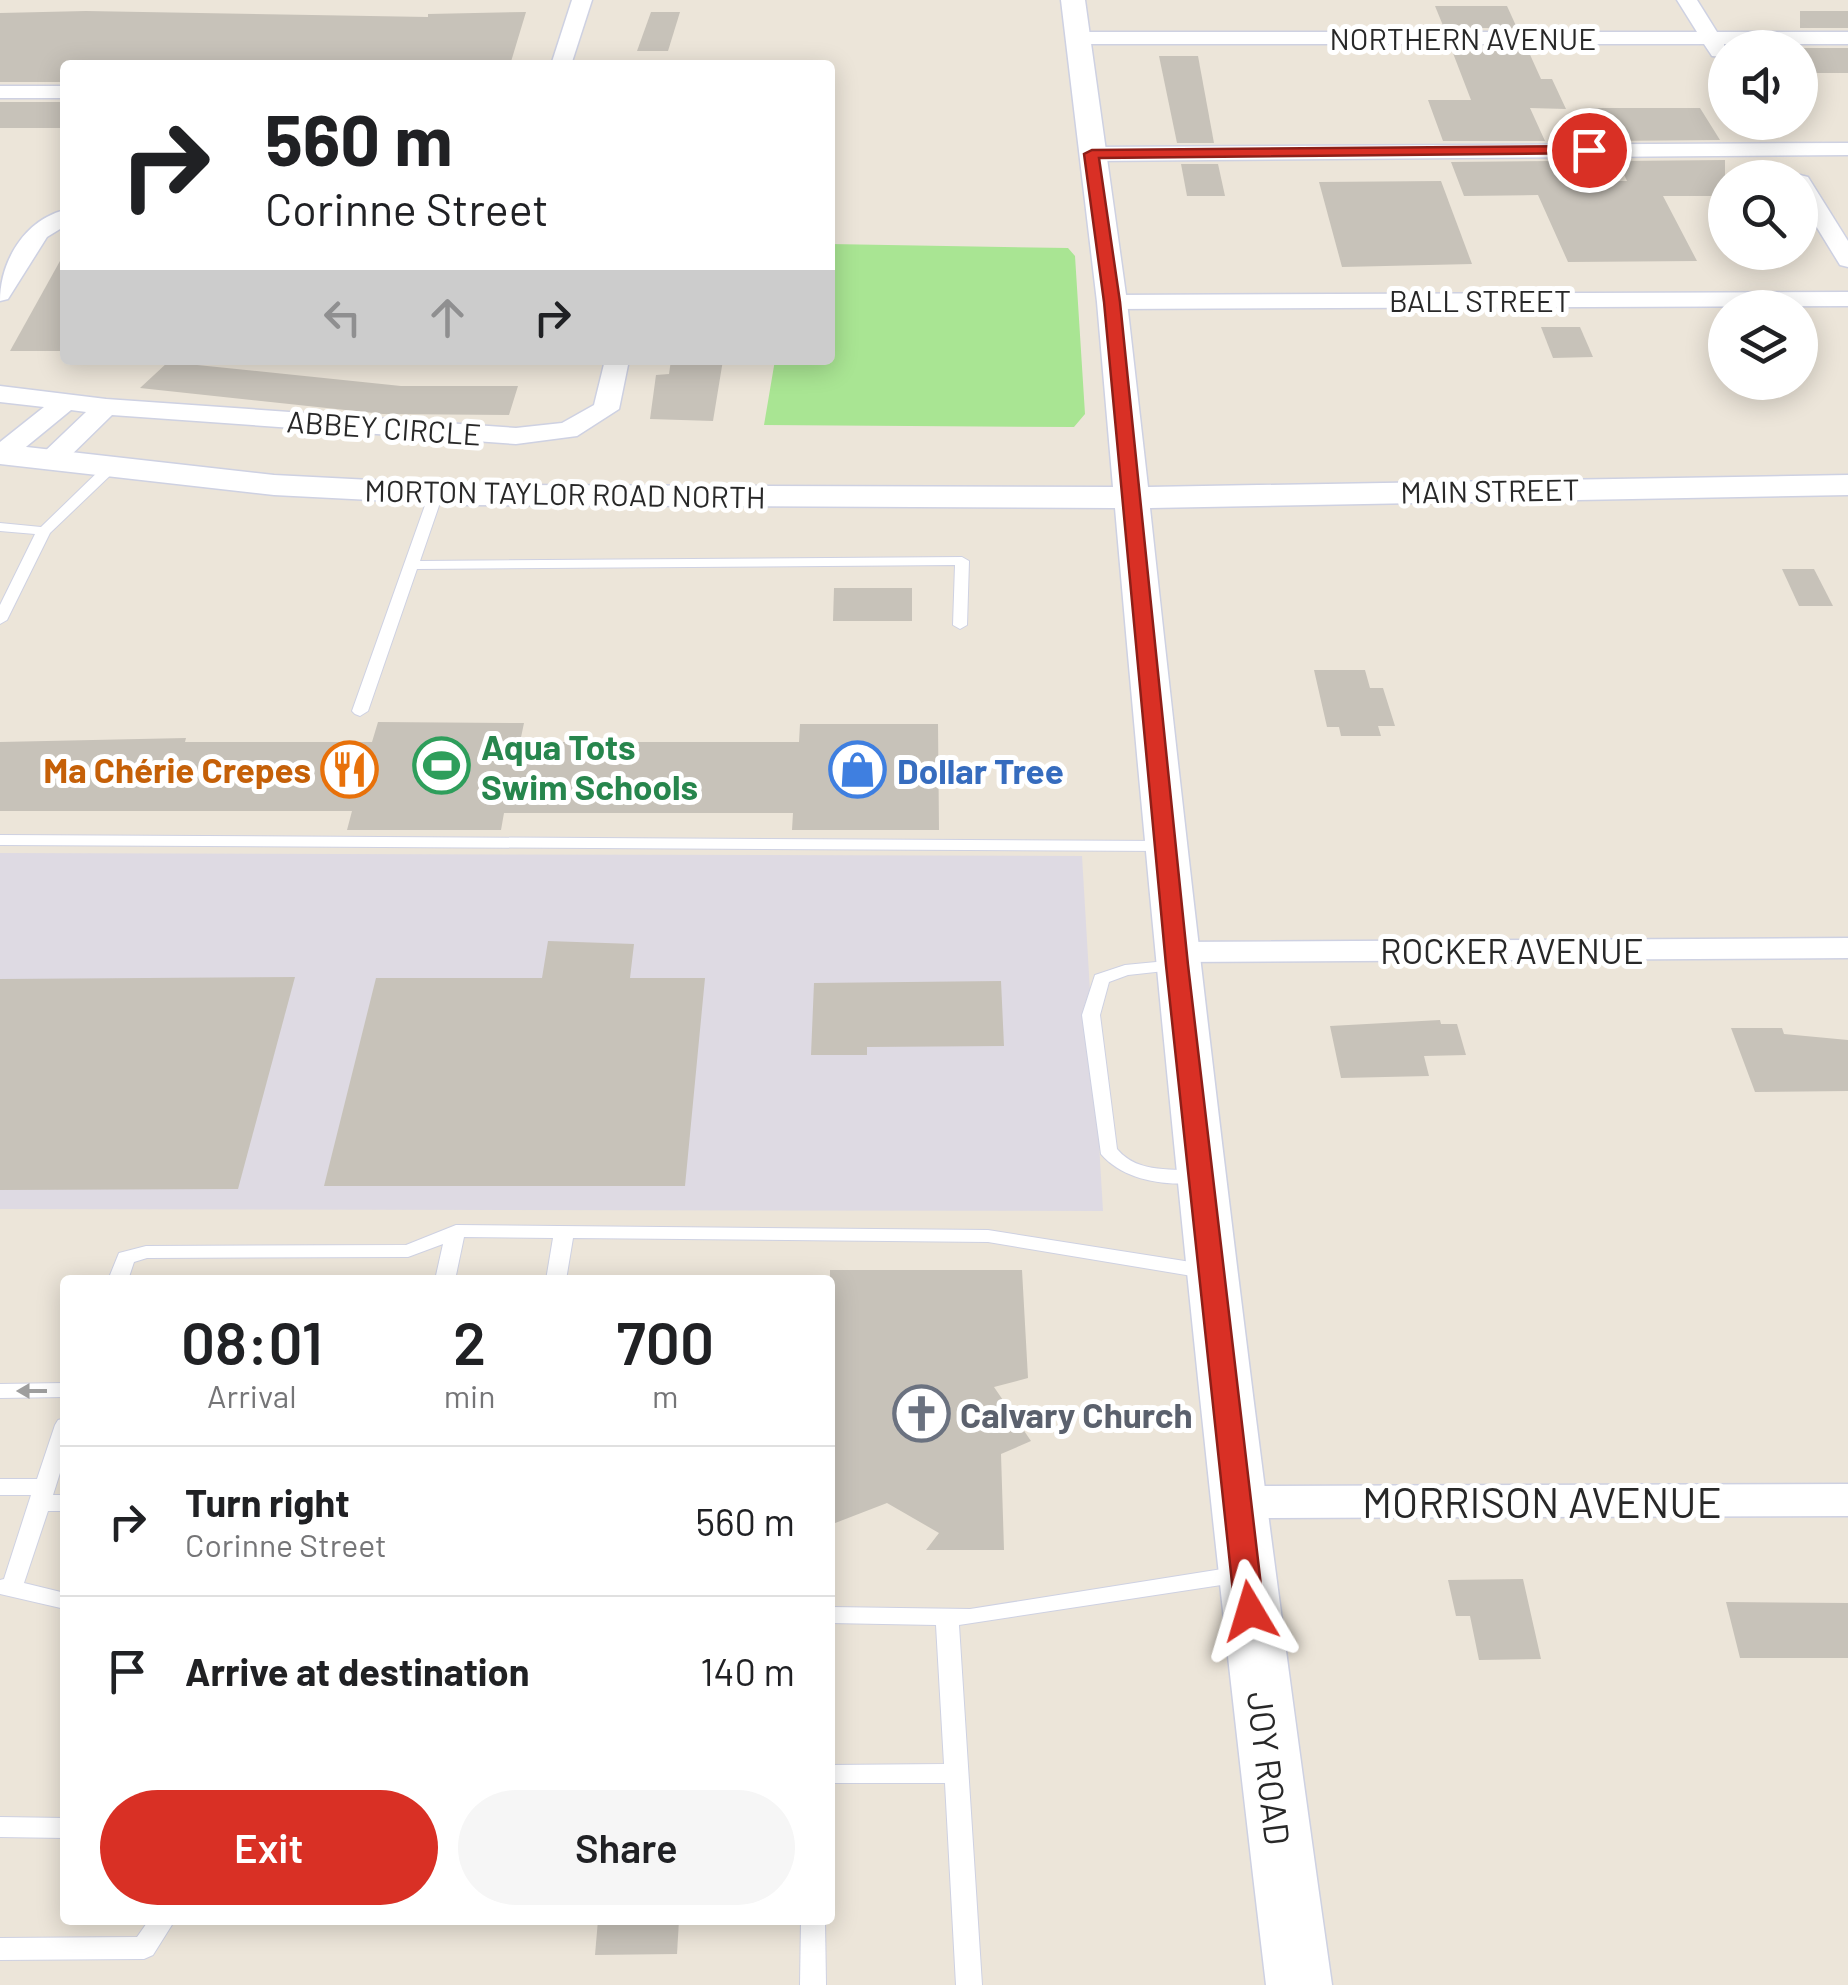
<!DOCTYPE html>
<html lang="en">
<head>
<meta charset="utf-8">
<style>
  :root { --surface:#fff; --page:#f6f6f6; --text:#202124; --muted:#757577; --line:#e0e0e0; --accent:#d93025 }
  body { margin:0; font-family:Barlow,sans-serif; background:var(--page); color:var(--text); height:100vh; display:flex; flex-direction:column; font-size:38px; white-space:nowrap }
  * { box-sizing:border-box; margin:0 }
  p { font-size:32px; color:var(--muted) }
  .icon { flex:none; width:55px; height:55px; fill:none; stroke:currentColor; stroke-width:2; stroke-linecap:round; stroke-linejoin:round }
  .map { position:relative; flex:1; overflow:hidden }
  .side { position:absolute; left:60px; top:1275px; width:775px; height:650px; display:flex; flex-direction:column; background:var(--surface); border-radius:10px; box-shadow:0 5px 25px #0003 }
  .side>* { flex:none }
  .top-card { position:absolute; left:60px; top:60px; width:775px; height:305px; border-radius:10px; box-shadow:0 5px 25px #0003; background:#fff; color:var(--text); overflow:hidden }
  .fabs { position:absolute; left:1708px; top:30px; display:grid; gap:20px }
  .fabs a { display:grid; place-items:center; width:110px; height:110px; border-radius:50%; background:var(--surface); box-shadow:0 5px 25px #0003; font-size:50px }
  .pin { position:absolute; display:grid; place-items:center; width:85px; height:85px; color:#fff; margin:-42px; border:5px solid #fff; border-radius:50%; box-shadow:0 2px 10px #0007 }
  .me { position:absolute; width:110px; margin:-55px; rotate:353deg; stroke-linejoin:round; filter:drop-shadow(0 0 8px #0008) }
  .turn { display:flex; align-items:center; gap:35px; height:210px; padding:0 40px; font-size:45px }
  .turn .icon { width:130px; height:130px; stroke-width:2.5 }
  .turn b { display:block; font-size:70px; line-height:85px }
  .lanes { display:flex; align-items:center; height:95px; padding:0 40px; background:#0003; justify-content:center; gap:50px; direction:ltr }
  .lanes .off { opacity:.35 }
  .eta { display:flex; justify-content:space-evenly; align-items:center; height:170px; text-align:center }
  .eta b { font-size:60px; font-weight:600; line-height:70px }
  .action { display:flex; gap:20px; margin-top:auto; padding:20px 40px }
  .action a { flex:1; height:115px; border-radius:60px; background:var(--accent); color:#fff; font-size:40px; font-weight:600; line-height:115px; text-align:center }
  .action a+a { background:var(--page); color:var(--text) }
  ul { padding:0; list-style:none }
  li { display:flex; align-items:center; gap:30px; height:150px; padding:0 40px; border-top:2px solid var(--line) }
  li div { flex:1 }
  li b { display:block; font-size:38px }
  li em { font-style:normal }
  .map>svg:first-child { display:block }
  .industrial { fill:#dedae3 }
  .green { fill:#a9e593 }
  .building { fill:#c7c2b9 }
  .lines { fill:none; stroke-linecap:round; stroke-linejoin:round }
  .service-casing { stroke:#ced1e2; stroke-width:2 }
  .minor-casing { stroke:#ced1e2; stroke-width:3 }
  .tertiary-casing { stroke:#ced1e2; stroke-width:3 }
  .service { fill:#fff; fill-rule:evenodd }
  .minor { fill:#fff; fill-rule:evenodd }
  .tertiary { fill:#fff; fill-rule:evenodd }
  .oneway { fill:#9e9e9e }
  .route { fill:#d93025; stroke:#8d1f18; stroke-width:2.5 }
  .labels { text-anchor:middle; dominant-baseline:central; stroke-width:10; stroke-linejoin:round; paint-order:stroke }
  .far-street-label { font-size:30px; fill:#282828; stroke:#fff }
  .leisure-label { font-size:35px; font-weight:bold; fill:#27864d; stroke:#fff; text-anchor:start }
  .food-label { font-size:35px; font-weight:bold; fill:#c56008; stroke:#fff; text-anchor:end }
  .shop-label { font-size:35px; font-weight:bold; fill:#366cbe; stroke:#fff; text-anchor:start }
  .street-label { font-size:35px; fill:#282828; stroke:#fff }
  .worship-label { font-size:35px; font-weight:bold; fill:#5b616d; stroke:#fff; text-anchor:start }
  .near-street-label { font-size:42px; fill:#282828; stroke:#fff }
</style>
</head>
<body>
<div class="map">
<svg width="1848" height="1985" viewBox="0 0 1848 1985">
  <rect width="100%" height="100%" fill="#ece5d9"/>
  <polygon class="industrial" points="0,853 1082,856 1103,1211 0,1209"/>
  <polygon class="green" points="830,244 1068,248 1075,256 1085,414 1074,427 764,425 775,360 830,360"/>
  <g class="building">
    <polygon points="1435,6 1507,6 1517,28 1444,28"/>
    <polygon points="86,11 428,17 428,14 526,12 510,65 65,65 65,82 0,82 0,13"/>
    <rect x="1800" y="11" width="48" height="17"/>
    <polygon points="651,12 680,12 668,51 637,51"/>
    <polygon points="1451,48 1527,48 1541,79 1552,79 1566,109 1530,108 1545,141 1443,141 1428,100 1471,100"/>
    <rect x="1800" y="48" width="48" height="25"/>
    <polygon points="1159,56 1198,56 1214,143 1177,143"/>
    <rect x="0" y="102" width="65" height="26"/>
    <polygon points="1591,108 1700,108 1720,140 1607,141"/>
    <polygon points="1725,160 1725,196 1663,196 1697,261 1568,262 1538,195 1464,196 1451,162 1554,161 1563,181 1627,181 1618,161"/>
    <polygon points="1181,164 1218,164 1225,196 1187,196"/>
    <polygon points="1441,181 1472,264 1342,267 1319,182"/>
    <polygon points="65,252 65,351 10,351"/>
    <polygon points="1541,327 1580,327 1593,357 1553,358"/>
    <polygon points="671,360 723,360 713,421 650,419 656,375 669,374"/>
    <polygon points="168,362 401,386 518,386 509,415 383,414 140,388"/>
    <polygon points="1782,569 1814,569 1833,606 1799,606"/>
    <polygon points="834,588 912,588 912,621 833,621"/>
    <polygon points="1314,670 1365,670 1370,688 1383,688 1395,726 1378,726 1381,736 1341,736 1339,727 1327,727"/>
    <polygon points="378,722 524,723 520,742 799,742 800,724 938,724 939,830 792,830 793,813 504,813 501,830 347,830 352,811 0,811 0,742 186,738 185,742 372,742"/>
    <polygon points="548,941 634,944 630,978 705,978 685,1186 324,1186 376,978 542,978"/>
    <polygon points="295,977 238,1189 0,1190 0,979"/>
    <polygon points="1001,981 1004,1046 867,1047 867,1055 811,1055 814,983"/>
    <polygon points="1440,1020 1441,1024 1457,1024 1466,1055 1424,1056 1429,1076 1341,1078 1330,1026"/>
    <polygon points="1731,1028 1782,1028 1784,1034 1848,1040 1848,1091 1755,1092"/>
    <polygon points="830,1270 1022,1270 1028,1378 994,1387 1031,1441 1001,1454 1004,1550 926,1550 939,1533 887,1503 830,1525"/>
    <polygon points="1523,1579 1541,1659 1479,1660 1470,1616 1456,1616 1448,1580"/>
    <polygon points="1726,1602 1848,1603 1848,1658 1740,1658"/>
    <polygon points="598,1920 679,1920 677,1954 595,1955"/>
  </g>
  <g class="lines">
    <defs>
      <g id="service">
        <polygon points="112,462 117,463 117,469 50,533 7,620 0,624 0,605 35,534 0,531 0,523 41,527 107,463"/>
        <polygon points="436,490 443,494 420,561 962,557 969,561 967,625 960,629 953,625 955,565 417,569 368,711 360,716 355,714 352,711 429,494"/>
        <polygon points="0,835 1165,841 1173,846 1165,851 0,845"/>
        <path d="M 1177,960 L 1183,961 L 1186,965 L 1183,969 L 1128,975 L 1109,982 L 1100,1015 L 1117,1149 C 1140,1176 1173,1166 1204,1173 L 1206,1177 L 1204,1181 C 1170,1188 1124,1181 1101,1154 L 1082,1015 L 1095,975 L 1125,965 Z"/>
        <polygon points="456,1225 988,1230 1210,1265 1217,1267 1220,1272 1217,1277 1210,1279 988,1242 573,1238 566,1280 546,1280 553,1238 464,1237 455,1280 435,1280 443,1244 408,1257 147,1258 134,1262 128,1280 108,1280 119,1253 146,1246 406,1245"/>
        <polygon points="65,1383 65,1397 0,1398 0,1384"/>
        <polygon points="65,1418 65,1457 53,1495 65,1495 65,1511 48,1511 24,1583 65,1593 65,1609 0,1594 0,1580 4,1579 31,1495 0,1495 0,1479 37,1479 55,1425 58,1420"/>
        <polygon points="1241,1566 1249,1568 1252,1574 1249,1580 1241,1582 959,1625 982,1985 956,1985 945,1783 830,1783 830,1765 944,1764 936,1625 830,1623 830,1607 970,1609"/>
        <polygon points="0,1817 65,1818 65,1838 0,1837"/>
        <polygon points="149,1920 175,1920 153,1955 144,1959 0,1960 0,1938 137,1937"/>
        <polygon points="801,1920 825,1920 826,1985 800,1985"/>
      </g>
      <g id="minor">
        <polygon points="572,0 592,0 571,65 551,65"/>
        <polygon points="1677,0 1697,0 1717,32 1848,32 1848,44 1724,44 1725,57 1712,56 1704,44 1077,44 1067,38 1077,32 1697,32"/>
        <rect x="0" y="86" width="65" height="12"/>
        <polygon points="1848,143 1848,155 1091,161 1080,154 1091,147"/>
        <polygon points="1800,175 1808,177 1848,241 1848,267 1840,265 1800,200 1800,178 1792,178"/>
        <path d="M 65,210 L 65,226 L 47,237 L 8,299 L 0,301 C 0,262 24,220 65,210 Z"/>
        <polygon points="1848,292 1848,306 1112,309 1100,302 1112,295"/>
        <polygon points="605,360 629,360 619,409 577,436 516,444 112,415 60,466 42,466 38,460 42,454 86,412 71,410 10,460 0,462 0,442 44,407 0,402 0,386 106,399 516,428 562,423 594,405"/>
        <polygon points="1848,938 1848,958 1176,962 1164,959 1159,952 1164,945 1176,942"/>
        <polygon points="1848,1484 1848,1516 1237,1518 1222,1513 1215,1502 1222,1491 1237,1486"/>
      </g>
      <path id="tertiary" d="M 1061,0 L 1085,0 L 1127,302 L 1148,487 L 1848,475 L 1848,495 L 1150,508 C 1203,1001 1262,1494 1332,1985 L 1266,1985 C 1207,1494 1158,1002 1115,508 L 468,505 L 274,495 L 0,464 L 0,444 L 274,475 L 468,485 L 1113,487 L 1097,302 Z"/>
    </defs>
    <use href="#service" class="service-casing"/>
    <use href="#minor" class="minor-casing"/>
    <use href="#tertiary" class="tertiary-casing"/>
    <use href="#service" class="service"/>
    <use href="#minor" class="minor"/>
    <use href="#tertiary" class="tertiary"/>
  </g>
  <defs><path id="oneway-solid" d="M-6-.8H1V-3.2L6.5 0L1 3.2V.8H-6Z" transform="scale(2.5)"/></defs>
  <use class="oneway" href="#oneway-solid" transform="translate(32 1391) rotate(180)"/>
  <polygon class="route" points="1589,146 1594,153 1099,158 1120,302 1188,965 1264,1611 1260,1619 1239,1619 1235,1611 1166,965 1104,302 1084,154 1092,150"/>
  <defs>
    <symbol id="stadium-ring" viewBox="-11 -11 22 22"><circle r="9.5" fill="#fff" stroke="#2e9e5b" stroke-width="1.5"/><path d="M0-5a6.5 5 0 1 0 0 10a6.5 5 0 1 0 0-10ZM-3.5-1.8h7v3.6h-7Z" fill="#2e9e5b"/></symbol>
    <symbol id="restaurant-ring" viewBox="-11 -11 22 22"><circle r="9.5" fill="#fff" stroke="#e8710a" stroke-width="1.5"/><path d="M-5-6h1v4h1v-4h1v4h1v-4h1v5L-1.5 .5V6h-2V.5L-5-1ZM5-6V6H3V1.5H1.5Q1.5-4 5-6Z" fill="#e8710a"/></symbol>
    <symbol id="shop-ring" viewBox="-11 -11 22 22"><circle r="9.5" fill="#fff" stroke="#3f7fe0" stroke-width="1.5"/><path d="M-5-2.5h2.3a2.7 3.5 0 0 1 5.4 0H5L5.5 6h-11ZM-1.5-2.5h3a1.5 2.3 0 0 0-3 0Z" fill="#3f7fe0"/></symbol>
    <symbol id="church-ring" viewBox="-11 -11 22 22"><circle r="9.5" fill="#fff" stroke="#6b7280" stroke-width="1.5"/><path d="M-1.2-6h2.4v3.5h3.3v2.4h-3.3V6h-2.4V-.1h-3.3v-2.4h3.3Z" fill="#6b7280"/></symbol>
  </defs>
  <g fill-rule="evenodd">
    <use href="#stadium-ring" x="410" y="734" width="63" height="63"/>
    <use href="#restaurant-ring" x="318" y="738" width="63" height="63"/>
    <use href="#shop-ring" x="826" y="738" width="63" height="63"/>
    <use href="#church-ring" x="890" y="1382" width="63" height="63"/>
  </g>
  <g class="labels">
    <g class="far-street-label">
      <text x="1463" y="38">NORTHERN AVENUE</text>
      <text x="1480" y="300">BALL STREET</text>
      <text transform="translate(384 427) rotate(4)">ABBEY CIRCLE</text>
      <text transform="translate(1490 490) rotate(-1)">MAIN STREET</text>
      <text transform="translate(565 493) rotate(1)">MORTON TAYLOR ROAD NORTH</text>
    </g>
    <g class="leisure-label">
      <text x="481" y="746">Aqua Tots<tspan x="481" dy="40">Swim Schools</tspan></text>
    </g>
    <g class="food-label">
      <text x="311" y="769">Ma Chérie Crepes</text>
    </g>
    <g class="shop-label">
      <text x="897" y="770">Dollar Tree</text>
    </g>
    <g class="street-label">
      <text x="1512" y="950">ROCKER AVENUE</text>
      <text transform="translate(1270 1768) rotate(83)">JOY ROAD</text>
    </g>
    <g class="worship-label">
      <text x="960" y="1414">Calvary Church</text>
    </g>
    <g class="near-street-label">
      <text x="1542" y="1501">MORRISON AVENUE</text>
    </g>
  </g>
</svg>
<div class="fabs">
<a><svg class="icon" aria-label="sound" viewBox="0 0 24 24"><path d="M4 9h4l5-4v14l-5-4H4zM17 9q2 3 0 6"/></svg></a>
<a><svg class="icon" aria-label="search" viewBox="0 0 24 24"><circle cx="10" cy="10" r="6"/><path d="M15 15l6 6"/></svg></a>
<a><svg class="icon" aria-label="layers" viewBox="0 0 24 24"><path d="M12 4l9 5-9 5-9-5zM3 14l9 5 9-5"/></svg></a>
</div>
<div class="pin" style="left:1589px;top:150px;background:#d93025"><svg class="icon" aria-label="arrive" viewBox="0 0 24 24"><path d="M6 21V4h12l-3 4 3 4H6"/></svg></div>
<svg class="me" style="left:1250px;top:1611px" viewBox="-20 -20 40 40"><path d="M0-17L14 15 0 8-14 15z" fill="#d93025" stroke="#fff" stroke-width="4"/></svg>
<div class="top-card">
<div class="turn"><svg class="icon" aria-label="right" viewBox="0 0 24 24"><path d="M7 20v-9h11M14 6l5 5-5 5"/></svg><div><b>560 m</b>Corinne Street</div></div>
<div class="lanes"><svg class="icon off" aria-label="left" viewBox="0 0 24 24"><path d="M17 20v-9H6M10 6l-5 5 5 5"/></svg><svg class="icon off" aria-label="ahead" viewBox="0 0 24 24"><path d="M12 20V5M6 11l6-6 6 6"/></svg><svg class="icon" aria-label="right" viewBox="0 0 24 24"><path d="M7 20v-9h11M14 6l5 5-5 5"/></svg></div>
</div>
<section class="side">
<div class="eta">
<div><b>08:01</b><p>Arrival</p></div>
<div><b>2</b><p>min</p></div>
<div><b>700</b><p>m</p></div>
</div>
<ul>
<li><svg class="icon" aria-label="right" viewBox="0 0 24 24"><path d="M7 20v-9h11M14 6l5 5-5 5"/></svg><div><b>Turn right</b><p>Corinne Street</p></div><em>560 m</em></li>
<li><svg class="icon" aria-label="arrive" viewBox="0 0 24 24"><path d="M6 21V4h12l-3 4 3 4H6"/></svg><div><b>Arrive at destination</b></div><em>140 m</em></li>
</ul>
<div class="action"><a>Exit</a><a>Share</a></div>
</section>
</div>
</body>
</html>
